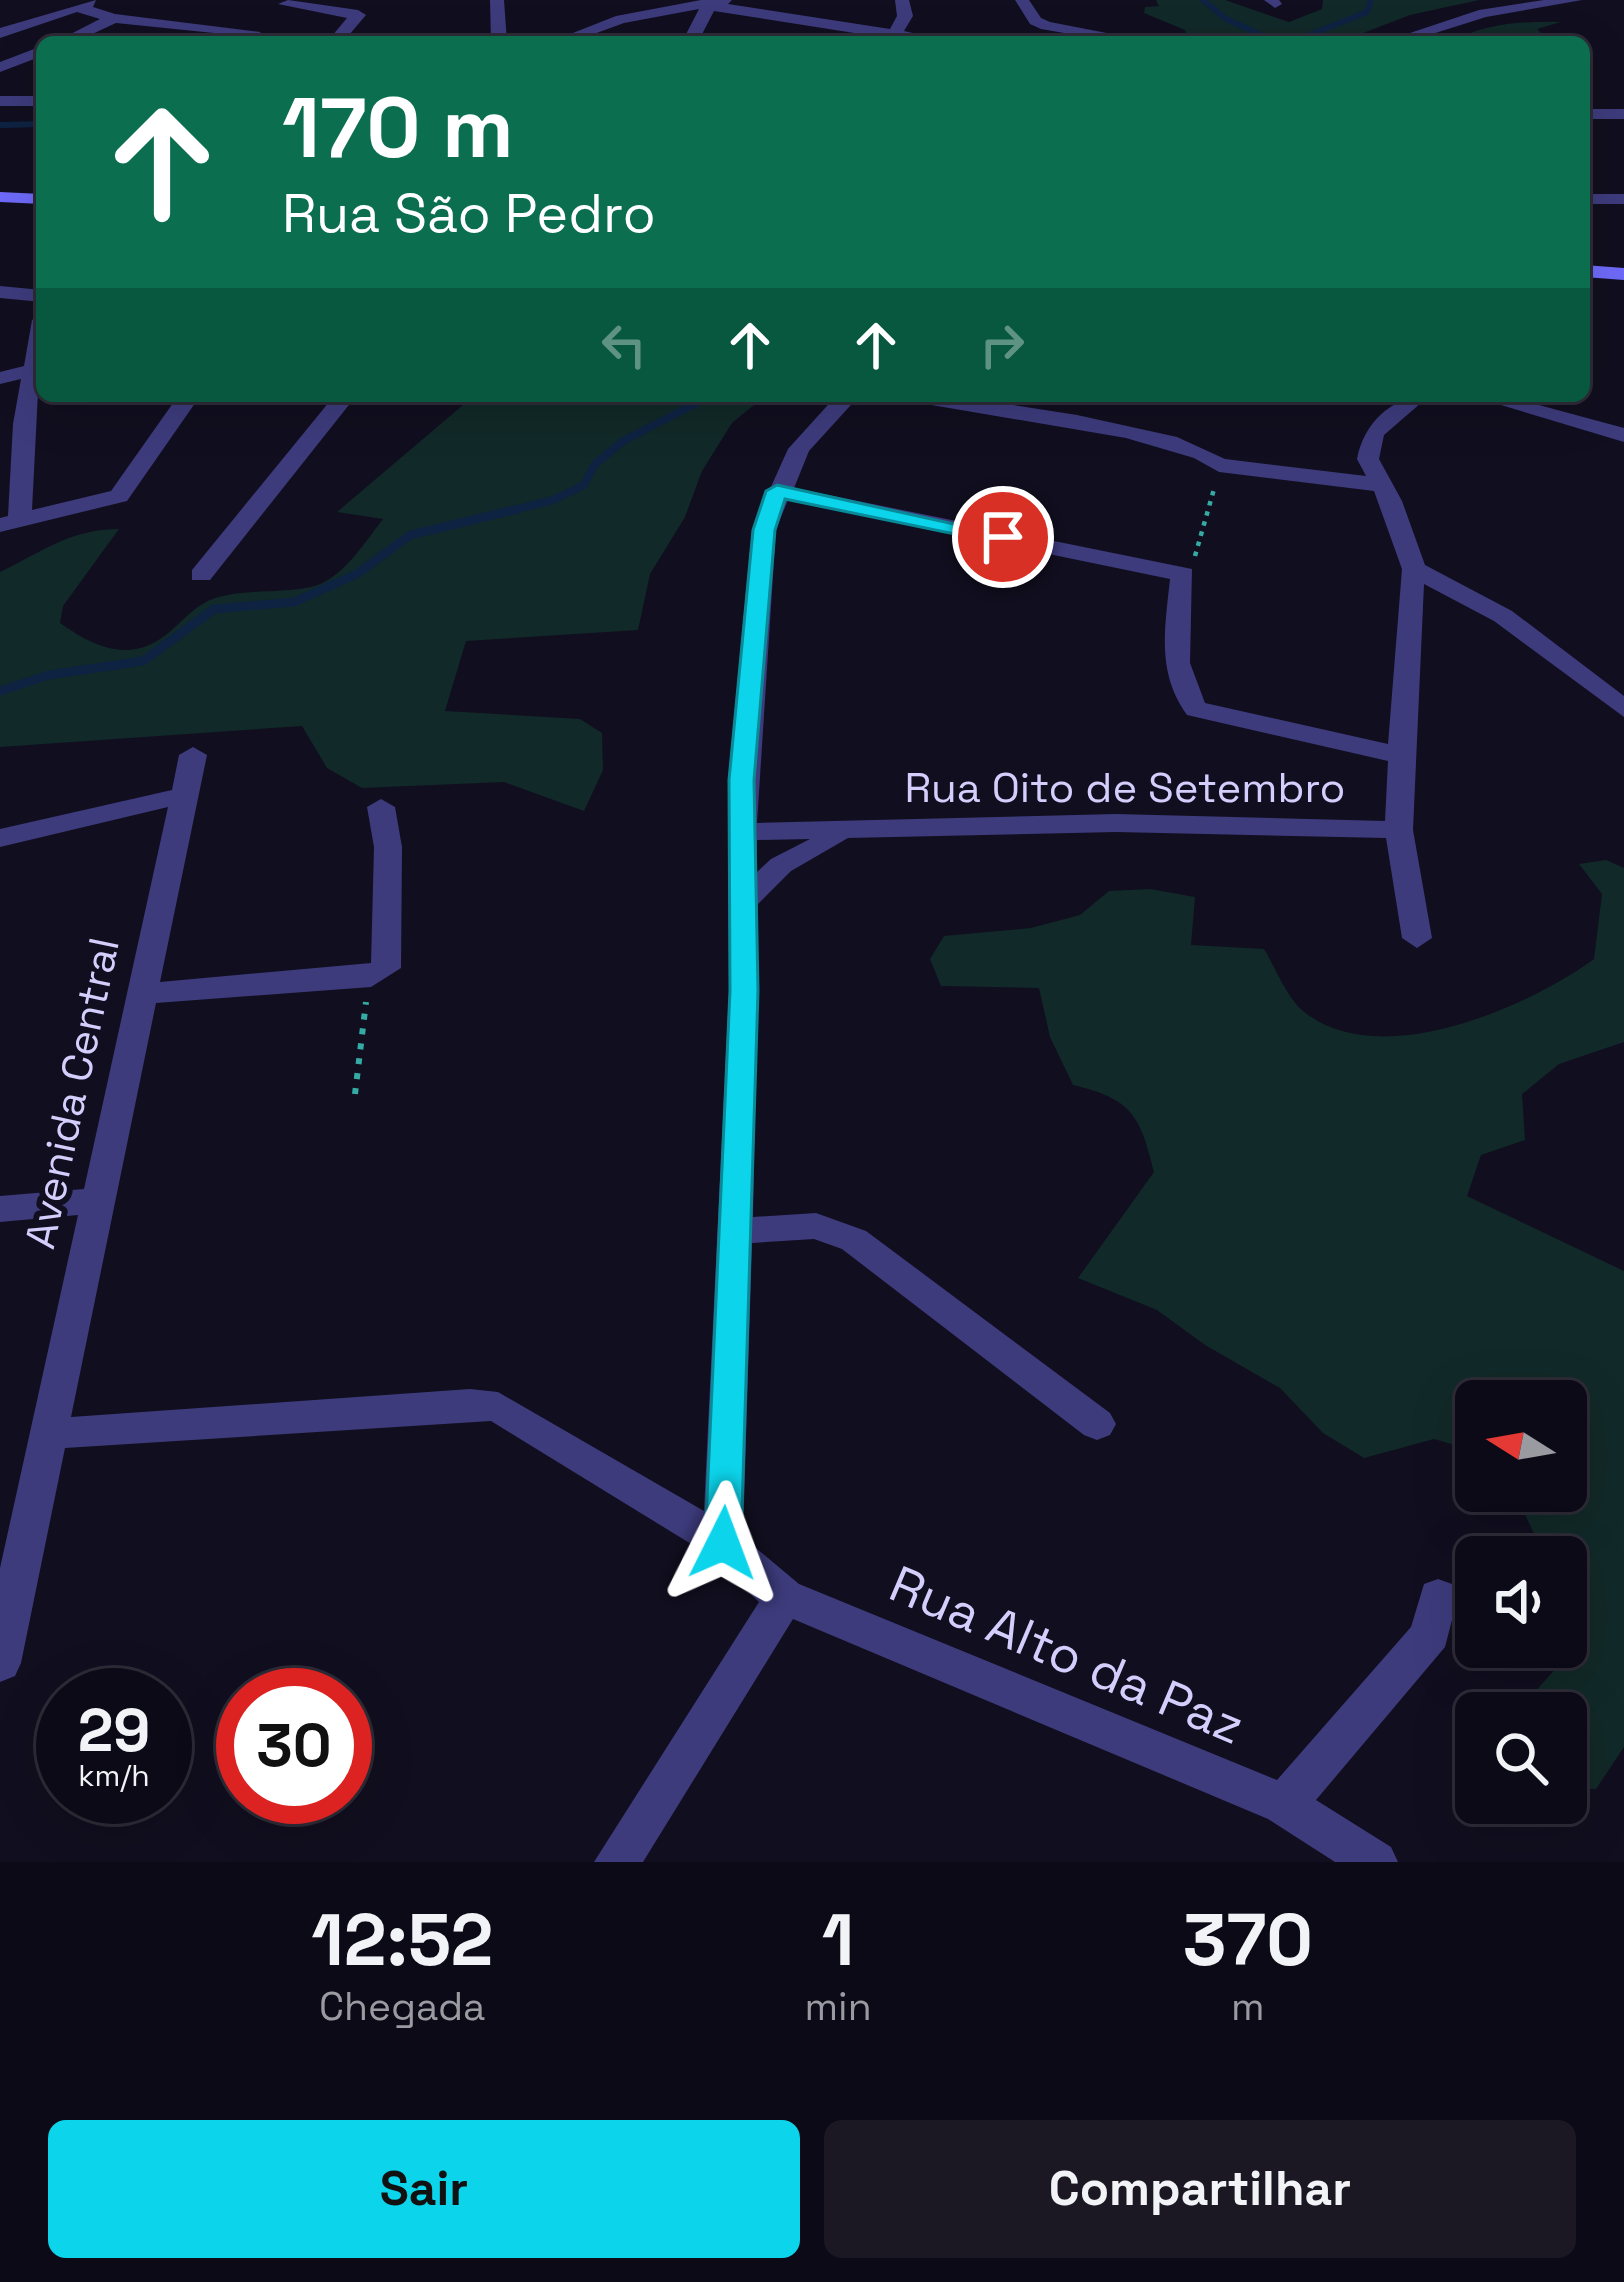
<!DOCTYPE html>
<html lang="pt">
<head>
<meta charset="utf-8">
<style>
  :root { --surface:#0d0a17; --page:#1b1824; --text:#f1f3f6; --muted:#9a9aa1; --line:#2d2b36; --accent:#0cd5eb }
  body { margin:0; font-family:"Space Grotesk",sans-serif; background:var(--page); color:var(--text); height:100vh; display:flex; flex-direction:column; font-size:45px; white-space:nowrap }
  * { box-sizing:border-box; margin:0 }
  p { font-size:39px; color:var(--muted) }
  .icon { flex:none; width:66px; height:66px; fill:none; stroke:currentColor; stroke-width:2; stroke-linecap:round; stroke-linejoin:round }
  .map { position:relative; height:1862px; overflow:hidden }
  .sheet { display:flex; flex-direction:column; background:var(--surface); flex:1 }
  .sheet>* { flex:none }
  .banner { position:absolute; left:36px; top:36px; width:1554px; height:366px; border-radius:18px; box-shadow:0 12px 48px #0002,0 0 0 3px var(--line); background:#0b6e4f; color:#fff; overflow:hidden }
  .needle { width:78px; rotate:281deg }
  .tools { position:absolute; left:1455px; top:1380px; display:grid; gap:24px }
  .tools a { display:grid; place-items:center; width:132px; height:132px; border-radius:18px; background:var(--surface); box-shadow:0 12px 48px #0002,0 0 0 3px var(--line); font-size:60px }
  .speed { position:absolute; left:36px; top:1668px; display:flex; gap:24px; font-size:60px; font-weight:700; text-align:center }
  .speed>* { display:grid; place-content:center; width:156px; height:156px; border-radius:50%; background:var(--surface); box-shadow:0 12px 48px #0002,0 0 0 3px var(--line); line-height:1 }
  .speed small { font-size:30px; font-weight:400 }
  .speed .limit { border:18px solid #d22; background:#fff; color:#111 }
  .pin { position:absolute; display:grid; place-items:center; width:102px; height:102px; color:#fff; margin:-51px; border:6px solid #fff; border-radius:50%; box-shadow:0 3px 12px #0007 }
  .me { position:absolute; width:132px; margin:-66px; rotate:3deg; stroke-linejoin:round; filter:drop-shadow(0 0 9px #0008) }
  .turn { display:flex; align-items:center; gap:42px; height:252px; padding:0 48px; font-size:54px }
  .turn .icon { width:156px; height:156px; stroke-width:2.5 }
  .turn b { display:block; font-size:84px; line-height:102px }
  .lanes { display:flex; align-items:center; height:114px; padding:0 48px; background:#0003; justify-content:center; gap:60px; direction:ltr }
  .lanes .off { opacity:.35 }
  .eta { display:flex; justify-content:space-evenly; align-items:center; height:204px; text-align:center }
  .eta b { font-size:72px; font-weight:600; line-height:84px }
  .cta { display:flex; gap:24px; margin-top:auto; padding:24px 48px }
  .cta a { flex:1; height:138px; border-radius:18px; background:var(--accent); color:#111; font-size:48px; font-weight:600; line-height:138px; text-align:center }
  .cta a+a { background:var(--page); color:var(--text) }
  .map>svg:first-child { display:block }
  .green { fill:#112928 }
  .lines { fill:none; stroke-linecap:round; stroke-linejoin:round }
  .stream-far2 { stroke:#0e2342; stroke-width:6 }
  .stream-far1 { stroke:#0e2342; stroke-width:8 }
  .stream { stroke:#0e2342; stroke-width:9 }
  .path-far1 { stroke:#34aba4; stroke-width:4.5; stroke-dasharray:4.5 6; stroke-linecap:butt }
  .path { stroke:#34aba4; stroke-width:6; stroke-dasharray:6 9; stroke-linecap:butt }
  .street { fill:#3d3b7c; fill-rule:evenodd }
  .secondary { fill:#6e6af8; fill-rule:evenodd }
  .route { fill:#0cd5eb; stroke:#088a99; stroke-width:3 }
  .labels { text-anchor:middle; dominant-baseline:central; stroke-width:12; stroke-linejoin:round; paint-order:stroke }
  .street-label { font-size:42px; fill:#d4cefd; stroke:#110e1f }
  .near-street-label { font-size:51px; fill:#d4cefd; stroke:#110e1f }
</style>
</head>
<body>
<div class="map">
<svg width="1624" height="1862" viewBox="0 0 1624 1862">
  <rect width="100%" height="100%" fill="#110e1f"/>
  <g class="green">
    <polygon points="1156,0 1225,0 1289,22 1322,9 1323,0 1479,0 1410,15 1340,42 1188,42 1185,30 1144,13 1145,7 1159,6"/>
    <path d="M 1561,22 L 1537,29 L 1550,42 L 1452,42 C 1484,23 1524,21 1561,22 Z"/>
    <path d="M 431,396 L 765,396 L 732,423 L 702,471 L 685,517 L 650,574 L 638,630 L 466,641 L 445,711 L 580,719 L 602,733 L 603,770 L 584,811 L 504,782 L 362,788 L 327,768 L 302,726 L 0,747 L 0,572 C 42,552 70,529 119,529 L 63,606 L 60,623 C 98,650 135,665 174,628 C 186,617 195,607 210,600 C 242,588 278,594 311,587 C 341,581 365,542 383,519 L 337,512 L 463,405 Z"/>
    <path d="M 1606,860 L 1624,868 L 1624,1042 L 1559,1064 L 1522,1094 L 1525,1140 L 1481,1155 L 1467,1196 L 1624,1271 L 1624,1747 L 1596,1789 L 1566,1788 L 1566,1713 L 1516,1713 L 1574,1648 L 1566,1622 L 1566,1557 L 1545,1557 L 1514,1491 L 1566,1491 L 1566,1401 L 1476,1401 L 1476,1451 L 1434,1439 L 1364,1458 L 1323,1433 L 1280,1388 L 1205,1345 L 1157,1310 L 1078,1278 L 1154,1172 C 1140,1115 1132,1099 1073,1085 L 1050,1037 L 1039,988 L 941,986 L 930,959 L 944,936 L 1031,928 L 1080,915 L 1109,891 L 1150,889 L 1195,897 L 1191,945 L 1264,949 C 1275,967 1287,998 1303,1011 C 1378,1073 1527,1008 1594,959 L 1602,894 L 1579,864 Z"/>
  </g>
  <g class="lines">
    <g class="stream-far2">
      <polyline points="1203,0 1226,19 1277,42"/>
      <polyline points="1305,42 1307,36 1367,12 1371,0"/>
      <polyline points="0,125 42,124"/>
    </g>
    <polyline class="stream-far1" points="506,512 553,500 584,485 595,464 623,441 710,396"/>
    <polyline class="stream" points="0,691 49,675 143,661 214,609 294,602 357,574 410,535 518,509"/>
    <polyline class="path-far1" points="1195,556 1214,489"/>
    <polyline class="path" points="355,1094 366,1002"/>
    <g class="street">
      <polygon points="96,0 93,7 115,14 261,32 253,37 116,23 75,42 55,42 100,19 77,12 0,38 0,28"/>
      <polygon points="288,0 358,10 366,15 343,42 327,42 347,18 278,4"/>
      <polygon points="490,0 504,0 507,42 491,42"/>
      <polygon points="701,0 732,0 728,4 890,29 897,16 895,0 909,0 913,16 904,31 952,42 883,42 886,38 714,11 698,42 682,42 699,9 624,23 572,42 550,42 616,16"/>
      <polygon points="1015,0 1029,0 1041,18 1050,22 1153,42 1116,42 1041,29 1030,24"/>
      <polygon points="1264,0 1279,0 1282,4 1275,8"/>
      <polygon points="1544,0 1582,0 1486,17 1407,42 1386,41 1479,10"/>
      <polygon points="42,46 42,56 0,72 0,62"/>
      <rect x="0" y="96" width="42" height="10"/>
      <rect x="1584" y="109" width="40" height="10"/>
      <rect x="1584" y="194" width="40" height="10"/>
      <polygon points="0,286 42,290 42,302 0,298"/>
      <polygon points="42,314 32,510 111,491 178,396 200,396 127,501 0,532 0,518 8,516 13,424 21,379 0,384 0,372 24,366 32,320"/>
      <polygon points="334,396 356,396 210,580 192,580 192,570"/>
      <path d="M 836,396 L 859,396 L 809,451 L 794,488 L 1192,569 L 1190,663 L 1205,703 L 1388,744 L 1402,569 L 1374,491 L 1219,472 L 1194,458 L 1126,438 L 914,402 L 903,396 L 955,396 L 1077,415 L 1177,437 L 1225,459 L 1366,476 L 1357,459 C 1364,423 1391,396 1429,396 L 1384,435 L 1379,459 L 1402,501 L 1425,565 L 1512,611 L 1624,696 L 1624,717 L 1494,621 L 1424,584 L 1413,830 L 1432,938 L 1417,948 L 1402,938 L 1386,838 L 1116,832 L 848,838 L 791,871 L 758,904 L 753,1217 L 816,1213 L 866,1231 L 1110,1413 L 1116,1424 L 1110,1435 L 1097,1440 L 1084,1435 L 842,1249 L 814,1239 L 752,1243 L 743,1537 L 799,1584 L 1277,1780 L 1411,1627 L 1424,1584 L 1438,1579 L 1452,1584 L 1458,1597 L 1445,1647 L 1316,1800 L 1391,1847 L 1398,1862 L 1335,1862 L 1268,1819 L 793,1619 L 643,1862 L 594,1862 L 759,1602 L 709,1555 L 491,1421 L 65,1448 L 21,1663 L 15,1676 L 0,1682 L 0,1568 L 78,1215 L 0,1222 L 0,1196 L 84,1189 L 168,807 L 0,847 L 0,829 L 172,790 L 179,755 L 193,747 L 207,755 L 160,982 L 371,963 L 374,847 L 367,807 L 381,799 L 395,807 L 402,847 L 401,968 L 371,987 L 156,1003 L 71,1417 L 470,1389 L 498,1392 L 704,1511 L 729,991 L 728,780 L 752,529 L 788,449 ZM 788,500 L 1170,579 C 1165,628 1156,672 1187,715 L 1388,761 L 1385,821 L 1116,814 L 757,823 L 776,529 ZM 810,839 L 771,859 L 757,872 L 757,840 Z"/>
      <polygon points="1471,396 1506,396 1624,428 1624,442"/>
    </g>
    <g class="secondary">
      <polygon points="0,192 42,194 42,204 0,202"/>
      <polygon points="1584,265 1624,268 1624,280 1584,277"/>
    </g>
  </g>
  <polygon class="route" points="777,485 1013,537 1003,544 785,499 775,530 754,780 758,991 741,1543 736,1554 723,1558 710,1554 705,1543 730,991 729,780 753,530 766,491"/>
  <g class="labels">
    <g class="street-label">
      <text x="1125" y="787">Rua Oito de Setembro</text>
      <text transform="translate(72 1093) rotate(-78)">Avenida Central</text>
    </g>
    <g class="near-street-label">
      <text transform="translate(1067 1655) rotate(23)">Rua Alto da Paz</text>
    </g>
  </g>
</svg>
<div class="tools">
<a><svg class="needle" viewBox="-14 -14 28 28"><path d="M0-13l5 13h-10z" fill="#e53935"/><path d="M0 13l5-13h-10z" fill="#9a9aa1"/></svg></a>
<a><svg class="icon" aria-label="sound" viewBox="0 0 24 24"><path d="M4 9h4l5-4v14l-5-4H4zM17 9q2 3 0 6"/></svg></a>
<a><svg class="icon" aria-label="search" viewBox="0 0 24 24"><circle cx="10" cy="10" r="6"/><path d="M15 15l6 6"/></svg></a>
</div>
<div class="speed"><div>29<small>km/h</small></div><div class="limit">30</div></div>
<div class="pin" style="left:1003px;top:537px;background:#d93025"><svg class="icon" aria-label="arrive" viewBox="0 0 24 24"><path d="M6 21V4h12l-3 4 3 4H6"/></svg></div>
<svg class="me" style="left:723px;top:1543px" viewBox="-20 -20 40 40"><path d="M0-17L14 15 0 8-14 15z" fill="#0cd5eb" stroke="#fff" stroke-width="4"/></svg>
<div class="banner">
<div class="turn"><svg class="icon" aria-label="ahead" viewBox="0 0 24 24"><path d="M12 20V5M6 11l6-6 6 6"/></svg><div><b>170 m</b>Rua São Pedro</div></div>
<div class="lanes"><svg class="icon off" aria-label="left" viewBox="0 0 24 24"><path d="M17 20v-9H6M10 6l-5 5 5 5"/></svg><svg class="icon" aria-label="ahead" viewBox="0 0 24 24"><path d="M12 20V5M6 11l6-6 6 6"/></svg><svg class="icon" aria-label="ahead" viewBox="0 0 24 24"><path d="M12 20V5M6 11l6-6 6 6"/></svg><svg class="icon off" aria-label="right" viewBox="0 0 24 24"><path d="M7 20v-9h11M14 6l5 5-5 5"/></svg></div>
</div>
</div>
<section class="sheet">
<div class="eta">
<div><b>12:52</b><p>Chegada</p></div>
<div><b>1</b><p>min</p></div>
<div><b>370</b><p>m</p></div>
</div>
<div class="cta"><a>Sair</a><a>Compartilhar</a></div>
</section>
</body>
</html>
